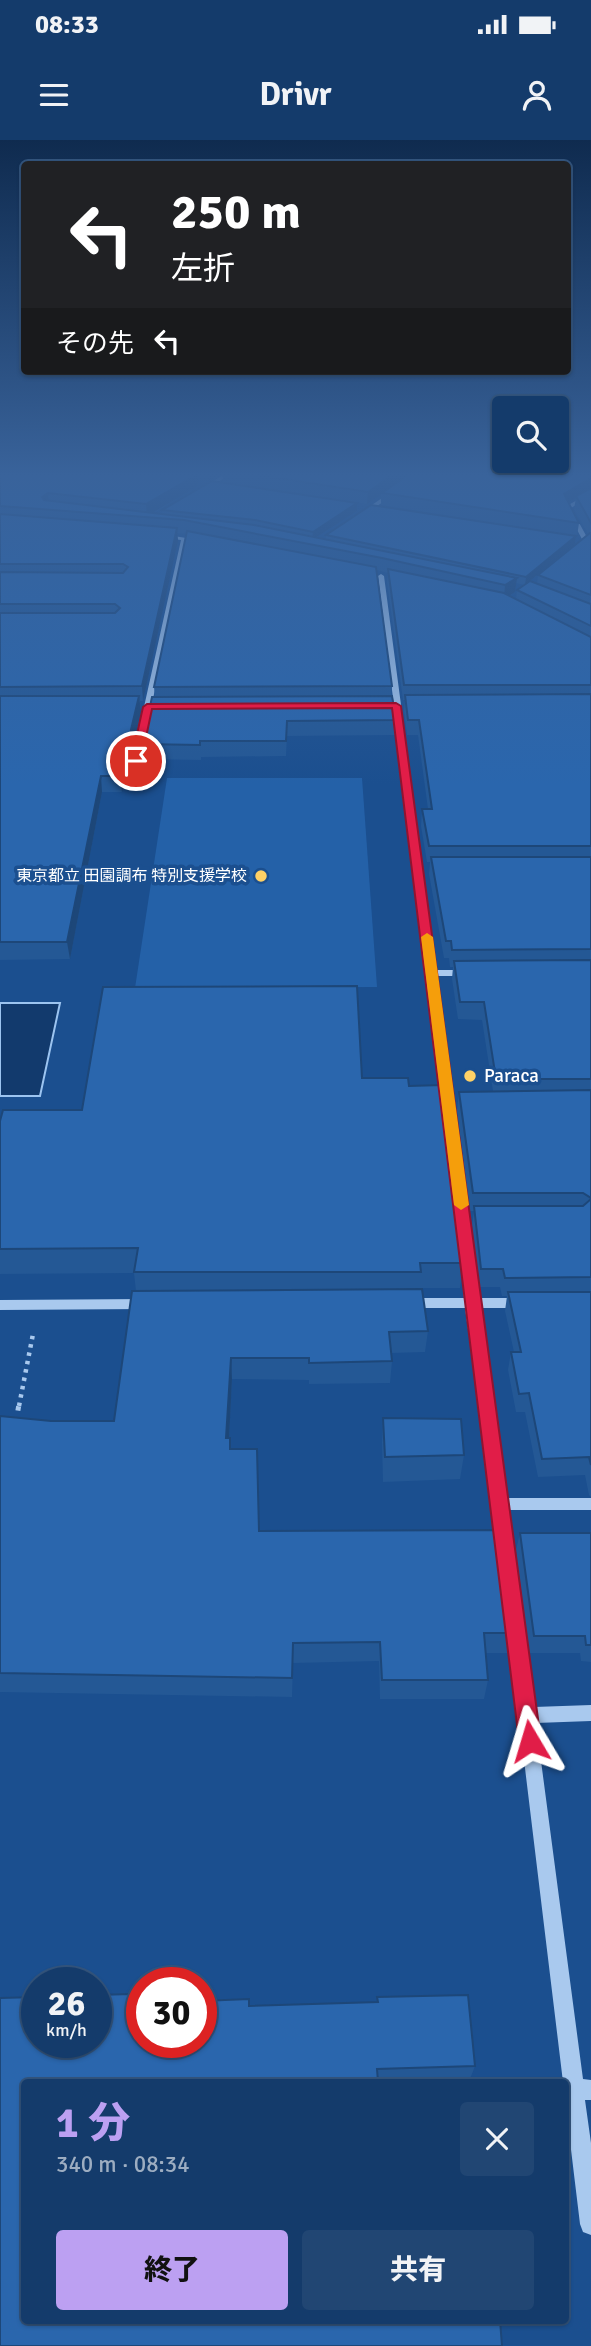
<!DOCTYPE html>
<html lang="ja">
<head>
<meta charset="utf-8">
<style>
  :root { --surface:#143b6b; --page:#214673; --text:#f1f3f6; --muted:#9dadc1; --line:#33557e; --accent:#bca0f2 }
  body { margin:0; font-family:Signika,"Noto Sans JP",sans-serif; background:var(--page); color:var(--text); height:100vh; display:flex; flex-direction:column; font-size:26px; white-space:nowrap }
  * { box-sizing:border-box; margin:0 }
  p { font-size:23px; color:var(--muted) }
  .icon { flex:none; width:38px; height:38px; fill:none; stroke:currentColor; stroke-width:2; stroke-linecap:round; stroke-linejoin:round }
  .map { position:relative; flex:1; overflow:hidden }
  .side { position:absolute; left:21px; top:1939px; width:548px; height:245px; display:flex; flex-direction:column; background:var(--surface); border-radius:7px; box-shadow:0 2px 5px #0004,0 0 0 2px var(--line) }
  .side>* { flex:none }
  .top-card { position:absolute; left:21px; top:21px; width:550px; height:214px; border-radius:7px; box-shadow:0 2px 5px #0004,0 0 0 2px var(--line); background:#202124; color:#fff; overflow:hidden }
  .tools { position:absolute; left:492px; top:256px; display:grid; gap:14px }
  .tools a { display:grid; place-items:center; width:77px; height:77px; border-radius:7px; background:var(--surface); box-shadow:0 2px 5px #0004,0 0 0 2px var(--line); font-size:35px }
  .speed { position:absolute; left:21px; top:1827px; display:flex; gap:14px; font-size:35px; font-weight:700; text-align:center }
  .speed>* { display:grid; place-content:center; width:91px; height:91px; border-radius:50%; background:var(--surface); box-shadow:0 2px 5px #0004,0 0 0 2px var(--line); line-height:1 }
  .speed small { font-size:18px; font-weight:400 }
  .speed .limit { border:10px solid #d22; background:#fff; color:#111 }
  .pin { position:absolute; display:grid; place-items:center; width:60px; height:60px; color:#fff; margin:-30px; border:4px solid #fff; border-radius:50%; box-shadow:0 2px 7px #0007 }
  .me { position:absolute; width:77px; margin:-38px; rotate:353deg; stroke-linejoin:round; filter:drop-shadow(0 0 5px #0008) }
  .turn { display:flex; align-items:center; gap:24px; height:147px; padding:0 35px; font-size:32px }
  .turn .icon { width:91px; height:91px; stroke-width:2.5 }
  .turn b { display:block; font-size:49px; line-height:60px }
  .then { display:flex; align-items:center; height:66px; padding:0 35px; background:#0003; gap:14px; font-size:26px }
  .round { display:grid; place-items:center; flex:none; width:74px; height:74px; border-radius:7px; background:var(--page) }
  .head { display:flex; align-items:center; justify-content:space-between; height:119px; padding:0 35px }
  h1 { font-size:42px; font-weight:800; line-height:52px; color:var(--accent) }
  .button { display:flex; gap:14px; margin-top:auto; padding:14px 35px }
  .button a { flex:1; height:80px; border-radius:7px; background:var(--accent); color:#111; font-size:28px; font-weight:800; line-height:80px; text-align:center }
  .button a+a { background:var(--page); color:var(--text) }
  .status { display:flex; justify-content:space-between; align-items:center; height:49px; padding:0 35px; background:var(--surface); direction:ltr }
  .status svg { height:19px; fill:currentColor }
  header { display:flex; justify-content:space-between; align-items:center; height:91px; padding:0 35px; background:var(--surface); font-size:32px; font-weight:800 }
  .map>svg:first-child { display:block }
  .green { fill:#2461a8 }
  .water { fill:#123a6d; stroke:#9cc4f0; stroke-width:2 }
  .lines { fill:none; stroke-linecap:round; stroke-linejoin:round }
  .path-far1 { stroke:#a9c9ee; stroke-width:4.5; stroke-dasharray:3.5 5; stroke-linecap:butt }
  .path { stroke:#a9c9ee; stroke-width:5; stroke-dasharray:4.5 7; stroke-linecap:butt }
  .minor { fill:#a9c9ee; fill-rule:evenodd }
  .wall { fill:#245895; fill-rule:evenodd }
  .shaded-wall { fill:#1d4779 }
  .building { fill:#2a66ad; stroke:#1d4779; stroke-width:2 }
  .route { fill:#e11d48; stroke:#92132f; stroke-width:2 }
  .slow { fill:#f59e0b }
  .poi-dot { fill:#ffd166; stroke:#1b4f8f; stroke-width:2.5 }
  .labels { text-anchor:middle; dominant-baseline:central; stroke-width:7; stroke-linejoin:round; paint-order:stroke }
  .far-poi-label { font-size:16px; fill:#fff; stroke:#1b4f8f; text-anchor:end }
  .poi-label { font-size:19px; fill:#fff; stroke:#1b4f8f; text-anchor:start }
</style>
</head>
<body>
<div class="status"><b>08:33</b><svg viewBox="0 0 49 12"><path d="M0 12V9h3v3zM5 12V6h3v6zM10 12V3h3v9zM15 12V0h3v12zM26 1h20v11H26zM47 4h2v5h-2z"/></svg></div>
<header><svg class="icon" aria-label="menu" viewBox="0 0 24 24"><path d="M4 6h16M4 12h16M4 18h16"/></svg>Drivr<svg class="icon" aria-label="person" viewBox="0 0 24 24"><circle cx="12" cy="8" r="4"/><path d="M4 21q1-7 8-7t8 7"/></svg></header>
<div class="map">
<svg width="591" height="2206" viewBox="0 0 591 2206">
  <rect width="100%" height="100%" fill="#1b4f8f"/>
  <polygon class="green" points="167,638 362,638 377,847 135,848"/>
  <polygon class="water" points="0,863 60,863 40,956 0,956"/>
  <g class="lines">
    <polyline class="path-far1" points="19,1266 33,1194"/>
    <polyline class="path" points="16,1282 19,1264"/>
    <g class="minor">
      <polygon points="223,335 229,335 205,350 200,349"/>
      <polygon points="415,335 421,335 363,376 359,376 359,374"/>
      <polygon points="591,352 591,356 571,368 589,401 578,410 575,408 583,401 565,367"/>
      <polygon points="161,394 205,401 202,403 186,401 140,621 136,623 132,621 181,400 159,397"/>
      <polygon points="381,434 384,436 436,830 468,830 473,833 468,836 437,836 469,1078 477,1158 521,1158 526,1160 527,1163 526,1166 521,1168 478,1168 506,1358 591,1358 591,1370 508,1370 534,1567 591,1565 591,1581 536,1583 583,1939 591,1940 591,1960 585,1960 591,2003 591,2095 583,2092 580,2084 565,1960 565,1942 563,1942 493,1364 465,1168 409,1168 404,1166 403,1163 404,1160 409,1158 464,1158 457,1078 378,436"/>
      <polygon points="146,1159 151,1161 152,1164 151,1167 146,1169 0,1170 0,1160"/>
    </g>
  </g>
  <g class="wall">
    <path d="M 0,335 L 217,335 L 209,340 L 198,339 L 198,346 L 154,373 L 162,374 L 162,370 L 357,363 L 357,371 L 317,397 L 326,399 L 326,395 L 576,396 L 575,404 L 530,441 L 537,444 L 538,435 L 588,394 L 574,369 L 576,358 L 569,363 L 579,383 L 577,396 L 381,365 L 381,355 L 367,364 L 223,342 L 223,335 L 591,335 L 591,1357 L 589,1355 L 585,1335 L 538,1337 L 525,1272 L 516,1272 L 508,1230 L 511,1212 L 514,1212 L 505,1171 L 507,1156 L 502,1156 L 500,1147 L 478,1147 L 472,1085 L 474,1071 L 470,1071 L 457,970 L 459,952 L 493,951 L 482,880 L 458,879 L 452,839 L 453,827 L 450,827 L 449,818 L 444,818 L 429,734 L 430,722 L 427,722 L 421,686 L 422,669 L 428,669 L 418,595 L 407,595 L 404,571 L 405,560 L 403,560 L 387,442 L 388,433 L 377,430 L 392,546 L 391,556 L 396,580 L 395,595 L 287,596 L 286,616 L 201,617 L 201,620 L 143,619 L 142,604 L 155,557 L 154,547 L 187,394 L 177,393 L 178,401 L 143,561 L 140,561 L 141,572 L 122,652 L 102,652 L 70,819 L 0,820 ZM 516,443 L 524,445 L 517,450 L 516,459 L 509,456 L 515,452 Z"/>
    <polygon points="362,938 409,946 464,1123 460,1148 419,1148 428,1191 425,1212 391,1213 392,1221 390,1243 309,1244 309,1240 232,1239 229,1298 231,1309 259,1391 513,1493 508,1513 486,1513 488,1540 484,1559 380,1559 379,1521 293,1523 292,1557 0,1552 0,1276 51,1281 114,1281 136,1151 134,1133 0,1134 0,981 82,970"/>
    <polygon points="383,1278 464,1315 460,1339 383,1342 382,1302"/>
    <polygon points="520,1393 591,1393 591,1522 581,1521 580,1513 529,1513 516,1410"/>
    <polygon points="377,1857 475,1926 470,1939 390,1942 24,1942 134,1862 249,1859 250,1866 377,1862"/>
  </g>
  <g class="shaded-wall">
    <polygon points="196,335 198,335 198,346 147,376 146,364"/>
    <polygon points="209,335 217,335 209,340"/>
    <polygon points="392,335 410,335 382,353 381,355 367,364 368,352"/>
    <polygon points="591,338 591,350 576,356 576,358 562,366 564,354"/>
    <polygon points="48,353 49,365 42,357"/>
    <polygon points="357,363 357,371 312,400 313,392"/>
    <polygon points="177,388 178,401 143,561 142,546"/>
    <polygon points="576,396 575,404 525,445 526,437"/>
    <polygon points="517,438 515,452 504,459 505,445"/>
    <polygon points="139,556 141,572 122,652 120,636"/>
    <polygon points="101,636 102,652 70,819 67,802"/>
    <polygon points="231,1218 232,1239 228,1319 226,1298"/>
  </g>
  <g class="building">
    <polygon points="0,335 196,335 146,364 48,353 42,357 44,360 254,385 517,438 505,445 382,418 184,380 0,366"/>
    <polygon points="257,335 392,335 368,352"/>
    <polygon points="408,335 591,335 591,338 564,354 579,383 382,353"/>
    <polygon points="212,341 357,363 313,392 255,380 162,370"/>
    <polygon points="591,348 591,383 576,356"/>
    <polygon points="371,365 576,396 526,437 326,395"/>
    <polygon points="0,374 177,388 142,546 0,547 0,473 115,473 120,468 115,464 0,464 0,432 123,433 128,427 123,424 0,424"/>
    <polygon points="187,391 376,427 392,546 154,547"/>
    <polygon points="590,393 591,393 591,455 538,435"/>
    <polygon points="388,429 504,453 591,497 591,545 404,545"/>
    <polygon points="530,441 591,464 591,486 517,450"/>
    <polygon points="591,554 591,706 429,706 422,669 432,669 419,580 408,580 405,555"/>
    <polygon points="0,556 139,556 120,636 101,636 67,802 0,802"/>
    <polygon points="392,556 396,580 287,581 286,601 200,601 200,605 142,604 152,557"/>
    <polygon points="431,717 591,717 591,809 452,810 451,801 446,801"/>
    <polygon points="591,820 591,939 496,939 484,862 460,862 454,821"/>
    <polygon points="357,846 362,938 408,938 409,946 443,945 464,1123 420,1123 421,1132 134,1132 138,1108 0,1109 0,981 3,970 82,970 103,847"/>
    <polygon points="591,950 591,1058 583,1053 473,1053 459,952"/>
    <polygon points="591,1059 591,1137 505,1138 503,1129 481,1129 474,1066 583,1066"/>
    <polygon points="422,1149 428,1191 389,1192 392,1221 309,1223 309,1218 231,1218 226,1298 230,1298 230,1309 257,1309 259,1391 500,1390 513,1493 484,1493 488,1540 382,1540 380,1502 293,1503 292,1538 0,1533 0,1276 51,1281 114,1281 132,1151"/>
    <polygon points="508,1152 591,1152 591,1325 589,1317 542,1319 529,1253 519,1254 511,1212 521,1212"/>
    <polygon points="383,1278 461,1279 464,1315 385,1317"/>
    <polygon points="520,1393 591,1393 591,1505 586,1505 585,1496 534,1496"/>
    <polygon points="131,1854 131,1862 142,1862 142,1902 201,1902 201,1861 249,1859 249,1866 378,1862 377,1857 468,1855 475,1926 377,1929 378,1942 24,1942 24,2180 500,2180 502,2206 0,2206 0,1858 37,1857 37,1902 96,1902 96,1855"/>
  </g>
  <linearGradient id="sky" x2="0" y2="1"><stop stop-color="#0f2b4f"/><stop offset="0.52" stop-color="#39639b"/><stop offset="1" stop-color="#39639b" stop-opacity="0"/></linearGradient>
  <rect width="591" height="644" fill="url(#sky)"/>
  <polygon class="route" points="396,563 401,566 541,1601 537,1609 530,1612 522,1609 519,1601 392,568 152,569 141,621 136,624 131,621 143,567 147,564"/>
  <polygon class="slow" points="427,793 433,797 469,1065 461,1070 454,1065 421,797"/>
  <g class="poi-dot">
    <circle cx="261" cy="736" r="7"/>
    <circle cx="470" cy="936" r="7"/>
  </g>
  <g class="labels">
    <g class="far-poi-label">
      <text x="247" y="736">東京都立 田園調布 特別支援学校</text>
    </g>
    <g class="poi-label">
      <text x="484" y="936">Paraca</text>
    </g>
  </g>
</svg>
<div class="tools">
<a><svg class="icon" aria-label="search" viewBox="0 0 24 24"><circle cx="10" cy="10" r="6"/><path d="M15 15l6 6"/></svg></a>
</div>
<div class="speed"><div>26<small>km/h</small></div><div class="limit">30</div></div>
<div class="pin" style="left:136px;top:621px;background:#d93025"><svg class="icon" aria-label="arrive" viewBox="0 0 24 24"><path d="M6 21V4h12l-3 4 3 4H6"/></svg></div>
<svg class="me" style="left:530px;top:1601px" viewBox="-20 -20 40 40"><path d="M0-17L14 15 0 8-14 15z" fill="#e11d48" stroke="#fff" stroke-width="4"/></svg>
<div class="top-card">
<div class="turn"><svg class="icon" aria-label="left" viewBox="0 0 24 24"><path d="M17 20v-9H6M10 6l-5 5 5 5"/></svg><div><b>250 m</b>左折</div></div>
<div class="then">その先<svg class="icon" aria-label="left" viewBox="0 0 24 24"><path d="M17 20v-9H6M10 6l-5 5 5 5"/></svg></div>
</div>
<section class="side">
<div class="head"><div><h1>1 分</h1><p>340 m · 08:34</p></div><a class="round"><svg class="icon" aria-label="close" viewBox="0 0 24 24"><path d="M6 6l12 12M18 6L6 18"/></svg></a></div>
<div class="button"><a>終了</a><a>共有</a></div>
</section>
</div>
</body>
</html>
